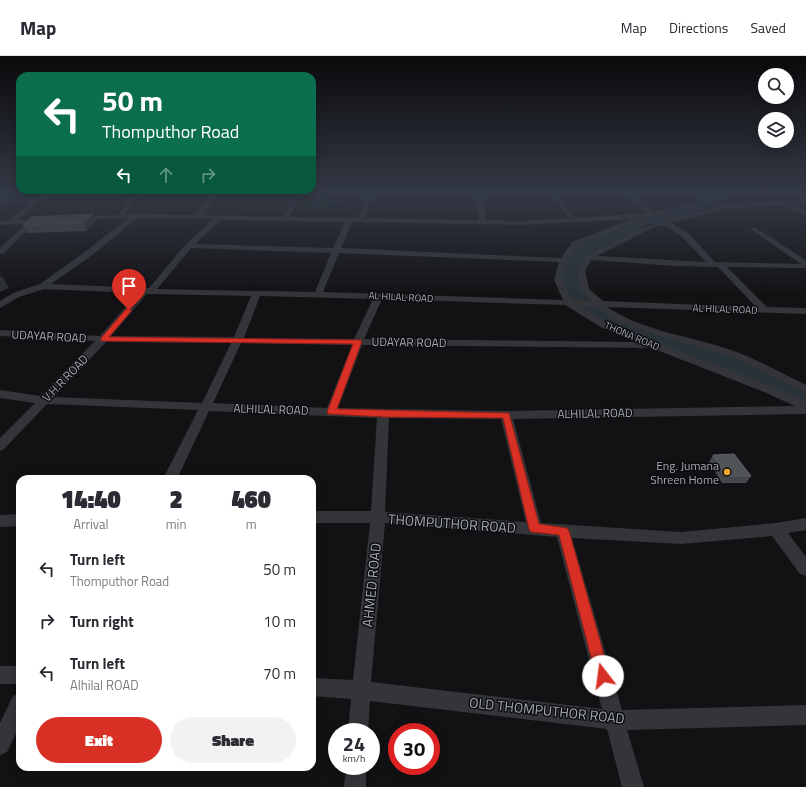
<!DOCTYPE html>
<html lang="en">
<head>
<meta charset="utf-8">
<style>
  :root { --surface:#fff; --page:#f2f2f3; --text:#2b2b33; --muted:#7c7c81; --line:#e1e1e2; --accent:#d93025 }
  body { margin:0; font-family:"Titillium Web",sans-serif; background:var(--page); color:var(--text); height:100vh; display:flex; flex-direction:column; font-size:15px; white-space:nowrap }
  * { box-sizing:border-box; margin:0 }
  p { font-size:13px; color:var(--muted) }
  .icon { flex:none; width:22px; height:22px; fill:none; stroke:currentColor; stroke-width:2; stroke-linecap:round; stroke-linejoin:round }
  .map { position:relative; flex:1; overflow:hidden }
  .panel { position:absolute; left:16px; top:419px; width:300px; height:296px; display:flex; flex-direction:column; background:var(--surface); border-radius:12px; box-shadow:0 2px 10px #0003 }
  .panel>* { flex:none }
  .banner { position:absolute; left:16px; top:16px; width:300px; height:122px; border-radius:12px; box-shadow:0 2px 10px #0003; background:#0b6e4f; color:#fff; overflow:hidden }
  .tools { position:absolute; left:758px; top:12px; display:grid; gap:8px }
  .tools a { display:grid; place-items:center; width:36px; height:36px; border-radius:50%; background:var(--surface); box-shadow:0 2px 10px #0003; font-size:20px }
  .speed { position:absolute; left:328px; top:667px; display:flex; gap:8px; font-size:20px; font-weight:700; text-align:center }
  .speed>* { display:grid; place-content:center; width:52px; height:52px; border-radius:50%; background:var(--surface); box-shadow:0 2px 10px #0003; line-height:1 }
  .speed small { font-size:10px; font-weight:400 }
  .speed .limit { border:6px solid #d22; background:#fff; color:#111 }
  .pin { position:absolute; display:grid; place-items:center; width:34px; height:34px; color:#fff; margin:-41px -17px; border-radius:50% 50% 50% 0; rotate:-45deg; box-shadow:0 0 4px #0007 }
  .pin .icon { rotate:45deg }
  .me { position:absolute; width:44px; margin:-22px; rotate:345deg; stroke-linejoin:round; filter:drop-shadow(0 0 3px #0008) }
  .turn { display:flex; align-items:center; gap:14px; height:84px; padding:0 20px; font-size:18px }
  .turn .icon { width:52px; height:52px; stroke-width:2.5 }
  .turn b { display:block; font-size:28px; line-height:34px }
  .lanes { display:flex; align-items:center; height:38px; padding:0 20px; background:#0003; justify-content:center; gap:20px; direction:ltr }
  .lanes .off { opacity:.35 }
  .eta { display:flex; justify-content:space-evenly; align-items:center; height:68px; text-align:center }
  .eta b { font-size:24px; font-weight:800; line-height:28px }
  .action { display:flex; gap:8px; margin-top:auto; padding:8px 20px }
  .action a { flex:1; height:46px; border-radius:24px; background:var(--accent); color:#fff; font-size:16px; font-weight:800; line-height:46px; text-align:center }
  .action a+a { background:var(--page); color:var(--text) }
  ul { padding:0; list-style:none }
  li { display:flex; align-items:center; gap:12px; height:52px; padding:0 20px }
  li div { flex:1 }
  li b { display:block; font-size:15px }
  li em { font-style:normal }
  header { display:flex; align-items:center; gap:24px; box-sizing:border-box; height:56px; padding:0 20px; background:var(--surface); border-bottom:1px solid var(--line) }
  header strong { font-size:19px }
  nav { display:flex; gap:22px; margin-inline-start:auto; font-size:14px }
  .map>svg:first-child { display:block }
  .green { fill:#1d241d }
  .water { fill:#293238 }
  .lines { fill:none; stroke-linecap:round; stroke-linejoin:round }
  .street { fill:#333539; fill-rule:evenodd }
  .wall { fill:#45474c }
  .shaded-wall { fill:#2c2e31 }
  .building { fill:#4f5257; stroke:#5d6066 }
  .route { fill:#d93025; stroke:#8d1f18 }
  .poi-dot { fill:#f0a72e; stroke:#0d0d0f; stroke-width:1.5 }
  .labels { text-anchor:middle; dominant-baseline:central; stroke-width:3; stroke-linejoin:round; paint-order:stroke }
  .far-street-label { font-size:10px; fill:#a4aab4; stroke:#0d0d0f }
  .street-label { font-size:12px; fill:#a4aab4; stroke:#0d0d0f }
  .poi-label { font-size:12px; fill:#a4aab4; stroke:#0d0d0f; text-anchor:end }
  .near-street-label { font-size:14px; fill:#a4aab4; stroke:#0d0d0f }
</style>
</head>
<body>
<header>
<strong>Map</strong>
<nav><a>Map</a><a>Directions</a><a>Saved</a></nav>
</header>
<div class="map">
<svg width="806" height="731" viewBox="0 0 806 731">
  <rect width="100%" height="100%" fill="#121214"/>
  <polygon class="green" points="316,143 331,143 331,145 345,146 346,149 328,150 328,154 305,154 307,149 300,147 301,144 314,145"/>
  <polygon class="water" points="712,137 733,137 703,154 665,166 648,168 639,176 606,190 591,198 581,215 586,239 607,256 653,276 720,293 806,333 806,351 607,271 568,245 558,226 563,204 574,189 646,160 692,150"/>
  <g class="lines">
    <g class="street">
      <polygon points="41,137 48,137 47,139 126,137 123,139 42,143 18,164 43,163 46,165 45,166 34,167 3,198 0,198 0,192 26,168 0,169 0,165 10,164 31,146 0,147 0,143 35,142"/>
      <path d="M 134,137 L 140,137 L 125,158 L 196,159 L 212,137 L 218,137 L 203,159 L 282,161 L 297,137 L 303,137 L 289,161 L 359,162 L 364,145 L 364,137 L 370,137 L 370,145 L 366,162 L 479,164 L 476,137 L 482,137 L 486,164 L 522,165 L 569,162 L 550,137 L 556,137 L 575,162 L 648,157 L 624,137 L 631,137 L 655,156 L 694,147 L 705,137 L 712,137 L 698,149 L 648,161 L 578,190 L 567,204 L 562,224 L 572,244 L 592,245 L 581,234 L 577,215 L 585,200 L 650,169 L 723,149 L 806,143 L 806,147 L 792,148 L 806,155 L 806,160 L 783,149 L 723,153 L 671,167 L 688,177 L 715,206 L 801,208 L 752,174 L 750,173 L 754,171 L 806,204 L 806,212 L 727,211 L 767,251 L 806,252 L 806,258 L 607,251 C 643,275 686,279 725,292 C 754,301 779,316 806,329 L 806,337 L 733,301 L 644,275 L 610,261 L 595,250 L 578,250 L 610,269 L 772,330 L 806,346 L 806,358 L 513,363 L 541,467 L 681,476 L 776,467 L 806,462 L 806,474 L 788,477 L 806,501 L 806,520 L 800,518 L 772,480 L 681,488 L 572,482 L 622,654 L 806,649 L 806,669 L 627,674 L 644,731 L 622,731 L 607,673 L 370,645 L 368,676 L 348,676 L 351,643 L 312,640 L 312,622 L 353,624 L 370,467 L 312,467 L 312,455 L 371,455 L 377,362 L 209,355 L 177,423 L 163,423 L 198,354 L 47,348 L 4,393 L 0,395 L 0,382 L 35,347 L 0,342 L 0,334 L 41,340 L 95,285 L 0,280 L 0,274 L 100,280 L 138,237 L 44,233 L 19,241 L 0,252 L 0,245 L 13,237 L 40,228 L 89,193 L 128,162 L 79,164 L 77,163 L 77,161 L 118,159 ZM 137,162 L 213,163 L 186,188 L 149,232 L 51,228 L 95,197 ZM 633,163 L 572,186 L 561,202 L 341,192 L 352,166 L 522,169 ZM 220,164 L 345,166 L 333,192 L 195,188 ZM 665,169 L 682,181 L 706,206 L 597,200 L 654,171 ZM 191,192 L 331,197 L 315,236 L 157,233 ZM 339,197 L 559,206 L 554,224 L 563,244 L 323,236 ZM 591,204 L 676,210 L 718,211 L 756,251 L 603,245 L 589,233 L 585,215 ZM 147,238 L 251,240 L 234,281 L 111,280 ZM 260,240 L 373,243 L 354,283 L 244,282 ZM 382,243 L 565,249 L 604,273 L 637,286 L 364,283 ZM 106,286 L 231,287 L 202,347 L 54,341 ZM 241,287 L 352,289 L 327,352 L 213,347 ZM 362,289 L 652,292 L 764,336 L 795,350 L 506,355 L 338,352 ZM 389,362 L 501,363 L 526,466 L 385,456 ZM 385,467 L 557,481 L 602,653 L 371,626 Z"/>
      <polygon points="20,458 20,470 0,471 0,459"/>
      <rect x="0" y="610" width="20" height="18"/>
      <polygon points="20,637 20,669 7,696 0,699 0,667 13,640"/>
      <polygon points="346,710 366,710 366,731 344,731"/>
    </g>
  </g>
  <g class="wall">
    <polygon points="96,165 87,175 27,177 23,169"/>
    <polygon points="713,399 751,420 746,427 722,427 709,406"/>
  </g>
  <g class="shaded-wall">
    <polygon points="93,158 96,165 87,175 83,167"/>
    <polygon points="2,220 9,232 0,236 0,221"/>
  </g>
  <g class="building">
    <polygon points="93,158 83,167 23,169 32,161"/>
    <polygon points="734,398 751,420 727,420 713,399"/>
  </g>
  <linearGradient id="sky" x2="0" y2="1"><stop stop-color="#0a0a0b"/><stop offset="0.57" stop-color="#333945"/><stop offset="1" stop-color="#333945" stop-opacity="0"/></linearGradient>
  <rect width="806" height="240" fill="url(#sky)"/>
  <polygon class="route" points="129,252 132,254 109,281 361,284 362,285 337,353 509,357 539,468 567,472 569,475 610,620 608,625 603,627 598,625 596,620 559,479 531,476 529,473 503,362 384,361 328,358 327,356 353,288 101,285 101,282 126,253"/>
  <circle class="poi-dot" cx="727" cy="416" r="4"/>
  <g class="labels">
    <g class="far-street-label">
      <text transform="translate(401 241) rotate(3)">AL HILAL ROAD</text>
      <text transform="translate(725 253) rotate(2)">AL HILAL ROAD</text>
      <text transform="translate(632 280) rotate(23)">THONA ROAD</text>
    </g>
    <g class="street-label">
      <text transform="translate(49 280) rotate(3)">UDAYAR ROAD</text>
      <text transform="translate(409 286) rotate(1)">UDAYAR ROAD</text>
      <text transform="translate(65 322) rotate(-46)">V.H.R ROAD</text>
      <text transform="translate(271 353) rotate(2)">ALHILAL ROAD</text>
      <text transform="translate(595 357) rotate(-1)">ALHILAL ROAD</text>
    </g>
    <g class="poi-label">
      <text x="719" y="409">Eng. Jumana<tspan x="719" dy="14">Shreen Home</tspan></text>
    </g>
    <g class="near-street-label">
      <text transform="translate(452 467) rotate(4)">THOMPUTHOR ROAD</text>
      <text transform="translate(371 529) rotate(-84)">AHMED ROAD</text>
      <text transform="translate(547 654) rotate(6)">OLD THOMPUTHOR ROAD</text>
    </g>
  </g>
</svg>
<div class="tools">
<a><svg class="icon" aria-label="search" viewBox="0 0 24 24"><circle cx="10" cy="10" r="6"/><path d="M15 15l6 6"/></svg></a>
<a><svg class="icon" aria-label="layers" viewBox="0 0 24 24"><path d="M12 4l9 5-9 5-9-5zM3 14l9 5 9-5"/></svg></a>
</div>
<div class="speed"><div>24<small>km/h</small></div><div class="limit">30</div></div>
<div class="pin" style="left:129px;top:254px;background:#d93025"><svg class="icon" aria-label="arrive" viewBox="0 0 24 24"><path d="M6 21V4h12l-3 4 3 4H6"/></svg></div>
<svg class="me" style="left:603px;top:620px" viewBox="-20 -20 40 40"><circle r="19" fill="#fff"/><path d="M0-13L10 11 0 6-10 11z" fill="#d93025"/></svg>
<div class="banner">
<div class="turn"><svg class="icon" aria-label="left" viewBox="0 0 24 24"><path d="M17 20v-9H6M10 6l-5 5 5 5"/></svg><div><b>50 m</b>Thomputhor Road</div></div>
<div class="lanes"><svg class="icon" aria-label="left" viewBox="0 0 24 24"><path d="M17 20v-9H6M10 6l-5 5 5 5"/></svg><svg class="icon off" aria-label="ahead" viewBox="0 0 24 24"><path d="M12 20V5M6 11l6-6 6 6"/></svg><svg class="icon off" aria-label="right" viewBox="0 0 24 24"><path d="M7 20v-9h11M14 6l5 5-5 5"/></svg></div>
</div>
<section class="panel">
<div class="eta">
<div><b>14:40</b><p>Arrival</p></div>
<div><b>2</b><p>min</p></div>
<div><b>460</b><p>m</p></div>
</div>
<ul>
<li><svg class="icon" aria-label="left" viewBox="0 0 24 24"><path d="M17 20v-9H6M10 6l-5 5 5 5"/></svg><div><b>Turn left</b><p>Thomputhor Road</p></div><em>50 m</em></li>
<li><svg class="icon" aria-label="right" viewBox="0 0 24 24"><path d="M7 20v-9h11M14 6l5 5-5 5"/></svg><div><b>Turn right</b></div><em>10 m</em></li>
<li><svg class="icon" aria-label="left" viewBox="0 0 24 24"><path d="M17 20v-9H6M10 6l-5 5 5 5"/></svg><div><b>Turn left</b><p>Alhilal ROAD</p></div><em>70 m</em></li>
</ul>
<div class="action"><a>Exit</a><a>Share</a></div>
</section>
</div>
</body>
</html>
